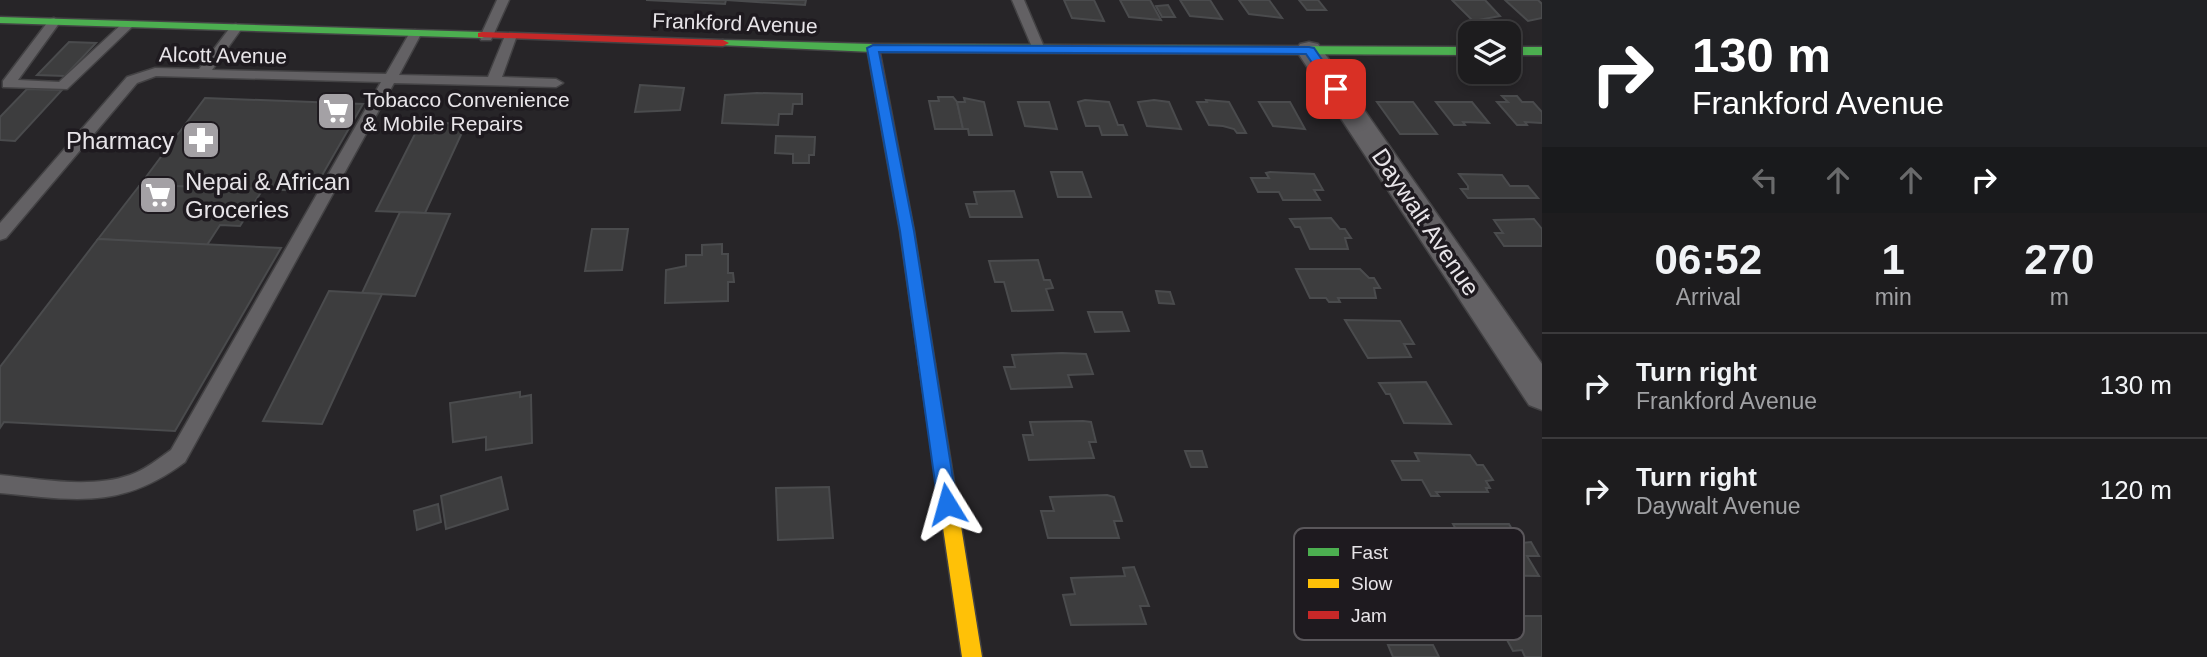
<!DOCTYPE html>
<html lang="en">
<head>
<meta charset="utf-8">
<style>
  :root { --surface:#1d1c1e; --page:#2a292b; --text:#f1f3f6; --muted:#a0a1a4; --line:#3b3a3c }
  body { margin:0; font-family:Arial,sans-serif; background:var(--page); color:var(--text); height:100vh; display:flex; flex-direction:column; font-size:26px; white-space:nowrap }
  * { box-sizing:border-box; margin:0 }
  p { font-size:23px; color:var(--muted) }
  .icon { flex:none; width:38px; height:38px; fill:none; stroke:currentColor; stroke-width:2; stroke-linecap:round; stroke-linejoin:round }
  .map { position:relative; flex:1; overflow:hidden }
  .side { display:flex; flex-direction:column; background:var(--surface); width:665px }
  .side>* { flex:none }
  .top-card { background:#202124; color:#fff; overflow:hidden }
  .tools { position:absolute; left:1458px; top:21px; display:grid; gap:14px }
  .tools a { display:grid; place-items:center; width:63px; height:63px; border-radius:14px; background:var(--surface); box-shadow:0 4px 10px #0003,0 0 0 2px var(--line); font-size:35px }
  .pin { position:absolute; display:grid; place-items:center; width:60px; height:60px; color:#fff; margin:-30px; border-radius:14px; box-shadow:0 4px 10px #0006 }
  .me { position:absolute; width:77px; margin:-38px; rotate:352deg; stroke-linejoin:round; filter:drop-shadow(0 0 5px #0008) }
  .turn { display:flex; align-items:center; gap:24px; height:147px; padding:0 35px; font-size:32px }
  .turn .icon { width:91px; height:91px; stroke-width:2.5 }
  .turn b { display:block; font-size:49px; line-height:60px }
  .lanes { display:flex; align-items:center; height:66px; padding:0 35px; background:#0003; justify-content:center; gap:35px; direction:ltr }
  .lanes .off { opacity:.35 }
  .eta { display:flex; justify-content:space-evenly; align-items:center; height:119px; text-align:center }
  .eta b { font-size:42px; font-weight:700; line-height:49px }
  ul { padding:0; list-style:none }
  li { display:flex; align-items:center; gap:21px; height:105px; padding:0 35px; border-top:2px solid var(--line) }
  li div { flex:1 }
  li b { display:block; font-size:26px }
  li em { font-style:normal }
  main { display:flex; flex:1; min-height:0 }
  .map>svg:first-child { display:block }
  .building { fill:#3d3d3e; stroke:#4a4b4d; stroke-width:2 }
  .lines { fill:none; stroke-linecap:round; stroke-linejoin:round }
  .lane-casing { stroke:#434244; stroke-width:3 }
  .street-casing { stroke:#434244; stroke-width:3 }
  .fast-casing { stroke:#434244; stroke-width:3 }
  .slow-casing { stroke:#434244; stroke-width:3 }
  .jam-casing { stroke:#434244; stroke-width:3 }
  .lane { fill:#636164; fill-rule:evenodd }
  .street { fill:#636164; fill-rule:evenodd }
  .fast { fill:#4caf50; fill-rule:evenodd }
  .slow { fill:#ffc107; fill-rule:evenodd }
  .jam { fill:#c62828; fill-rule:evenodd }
  .route { fill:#1a73e8; stroke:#114b97; stroke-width:2 }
  .labels { text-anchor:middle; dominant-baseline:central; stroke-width:7; stroke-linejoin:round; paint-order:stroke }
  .far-street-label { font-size:21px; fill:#e7e4e8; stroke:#1e1a1f }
  .far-poi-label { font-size:21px; fill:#e7e4e8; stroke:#1e1a1f; text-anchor:start }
  .poi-label { font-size:24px; fill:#e7e4e8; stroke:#1e1a1f; text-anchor:end }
  .street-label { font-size:24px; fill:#e7e4e8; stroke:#1e1a1f }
  .key { fill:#1e1a1f; stroke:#5a575b; stroke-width:2 }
  .key-label { font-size:19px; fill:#e7e4e8 }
</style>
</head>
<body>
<main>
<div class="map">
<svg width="1542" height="657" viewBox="0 0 1542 657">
  <rect width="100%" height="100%" fill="#272528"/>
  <g class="building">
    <polygon points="646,0 726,0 725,4"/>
    <polygon points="726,0 806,0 805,5"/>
    <polygon points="1064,0 1094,0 1104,21 1072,18"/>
    <polygon points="1120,0 1150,0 1161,20 1129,17"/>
    <polygon points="1180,0 1210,0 1222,19 1190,16"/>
    <polygon points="1239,0 1269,0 1282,18 1249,14"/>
    <polygon points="1299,0 1318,0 1326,10 1307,10"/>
    <polygon points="1452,0 1485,0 1500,16 1473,21"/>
    <polygon points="1505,0 1538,0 1542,4 1542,18 1528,21"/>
    <polygon points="1168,5 1175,17 1162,17 1156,6"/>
    <polygon points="69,42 96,43 65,76 37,75"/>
    <polygon points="640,85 684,88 680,110 635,112"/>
    <polygon points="27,89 62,90 15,141 0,140 0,117"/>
    <polygon points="757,93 802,94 802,104 793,104 792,114 779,114 778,125 722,123 725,95"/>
    <polygon points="1502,96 1517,96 1522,102 1533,102 1542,112 1542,123 1525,122 1527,125 1517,125 1497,102 1508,102"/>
    <polygon points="938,97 953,97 957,102 963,129 935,129 929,101 939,101"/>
    <polygon points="205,98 363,104 313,191 140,185"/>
    <polygon points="964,98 984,102 992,135 969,135 968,129 963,129 957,102 965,102"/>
    <polygon points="1085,100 1109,102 1118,125 1123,125 1127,135 1102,135 1099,126 1086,126 1078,102"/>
    <polygon points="1154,100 1169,102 1181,129 1147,126 1138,102"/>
    <polygon points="1206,100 1229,102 1246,133 1237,133 1234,129 1223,126 1209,125 1197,102 1207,102"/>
    <polygon points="1018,102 1049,102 1057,129 1025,126"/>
    <polygon points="1259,102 1290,102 1305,129 1273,126"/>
    <polygon points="1377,102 1413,102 1437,134 1400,134"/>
    <polygon points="1436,102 1472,102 1489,123 1463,122 1465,125 1454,125"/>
    <polygon points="421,122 466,124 425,213 376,211"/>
    <polygon points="776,136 815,137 814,155 809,155 809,163 793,163 793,154 775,153"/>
    <polygon points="1051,172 1082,172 1091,197 1058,197"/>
    <polygon points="1270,172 1314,174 1323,190 1314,190 1320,200 1283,200 1279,192 1258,192 1251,178 1269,178 1266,173"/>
    <polygon points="1459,174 1502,175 1510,186 1528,186 1538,198 1468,198 1461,189 1468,189 1468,186"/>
    <polygon points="140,185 263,189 240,226 220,225 207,245 98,239"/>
    <polygon points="1014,191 1022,217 970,217 966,204 977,204 974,192"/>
    <polygon points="400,212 450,214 415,296 362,293"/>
    <polygon points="1331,218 1340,229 1345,229 1351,238 1345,238 1348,249 1310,249 1300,227 1295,227 1290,219"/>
    <polygon points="1534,219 1542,229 1542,246 1504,246 1495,233 1503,233 1494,220"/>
    <polygon points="592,229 628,229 622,270 585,271"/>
    <polygon points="98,239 281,248 175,431 4,422 0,428 0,367"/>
    <polygon points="722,244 722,254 728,254 728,273 733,273 734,282 728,282 728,301 665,303 666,270 686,266 686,255 702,255 702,245"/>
    <polygon points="1038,260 1044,280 1050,280 1053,288 1046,289 1053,310 1012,311 1004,282 995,282 989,261"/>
    <polygon points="1296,269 1360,269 1369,278 1374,278 1380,288 1374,288 1376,298 1338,298 1340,302 1329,302 1326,298 1310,298"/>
    <polygon points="329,291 382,294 322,424 263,421"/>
    <polygon points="1156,291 1170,292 1174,304 1159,303"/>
    <polygon points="1088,312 1122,312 1129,331 1095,332"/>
    <polygon points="1345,320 1400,321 1414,344 1404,344 1411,357 1368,358"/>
    <polygon points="1062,353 1086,354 1093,374 1068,375 1072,387 1011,389 1004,367 1015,367 1012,355"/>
    <polygon points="1426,382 1451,424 1404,423 1390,394 1386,394 1379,383"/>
    <polygon points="520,392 520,397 531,395 532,443 486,450 486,437 453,442 450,403"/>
    <polygon points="1083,421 1091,422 1096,442 1089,442 1094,458 1029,460 1023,435 1033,435 1030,422"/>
    <polygon points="1185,451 1202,451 1207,467 1191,467"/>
    <polygon points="1415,453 1470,455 1477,465 1483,465 1493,480 1486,481 1490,488 1486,488 1488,492 1436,492 1439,496 1431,496 1422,480 1402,480 1392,461 1419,461"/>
    <polygon points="501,477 508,509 446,529 441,496"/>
    <polygon points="829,487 833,538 778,540 776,488"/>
    <polygon points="1107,495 1114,497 1122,521 1114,521 1119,538 1048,538 1041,511 1054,511 1050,497"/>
    <polygon points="438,504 441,522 417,530 414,511"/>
    <polygon points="1453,524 1509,524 1520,543 1531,542 1539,556 1527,556 1539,576 1481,575 1470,555 1479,555 1470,538 1461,538"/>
    <polygon points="1134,567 1149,606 1140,606 1146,624 1071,625 1063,595 1075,594 1071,578 1125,576 1123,568"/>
    <polygon points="1494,616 1542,616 1542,657 1525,657 1522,650 1513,651"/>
    <polygon points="1388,645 1433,645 1439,657 1393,657"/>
  </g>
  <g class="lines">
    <defs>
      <g id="lane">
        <polygon points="497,0 509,0 491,40 481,40 480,37"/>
        <polygon points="1012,0 1024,0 1044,47 1043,50 1033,50 1032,47"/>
        <polygon points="54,18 60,22 18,80 59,82 124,22 134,25 67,89 3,87 3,81 50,19"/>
        <path d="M 236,24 L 242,28 L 212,70 L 386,74 L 409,34 L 415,30 L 421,34 L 399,75 L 488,77 L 504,38 L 510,34 L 516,38 L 502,77 L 556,79 L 563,83 L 556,87 L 394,83 L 185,462 C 121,510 75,500 0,493 L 0,475 C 41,479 90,489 130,475 C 145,470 158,459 171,450 L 381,82 L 156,76 L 137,83 L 6,238 L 0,240 L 0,223 L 127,77 L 155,68 L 199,69 L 232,25 Z"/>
      </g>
      <polygon id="street" points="1309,42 1318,44 1542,364 1542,410 1529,405 1296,50 1300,44"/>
      <g id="fast">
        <polygon points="0,17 482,32 488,35 482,38 0,23"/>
        <polygon points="723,40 873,44 1470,47 1470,55 873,52 719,45 719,41"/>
        <rect x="1508" y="47" width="34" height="8"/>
      </g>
      <polygon id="slow" points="927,357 933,359 935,364 982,657 962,657 919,364 921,359"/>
      <g id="jam">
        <polygon points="482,32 723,40 729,43 723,46 478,37 478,33"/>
        <polygon points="873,44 879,48 914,231 935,364 933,369 921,369 919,364 900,231 867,48"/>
      </g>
    </defs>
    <use href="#lane" class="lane-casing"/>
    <use href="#street" class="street-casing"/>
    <use href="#fast" class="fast-casing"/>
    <use href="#slow" class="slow-casing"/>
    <use href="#jam" class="jam-casing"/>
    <use href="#lane" class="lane"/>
    <use href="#street" class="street"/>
    <use href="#fast" class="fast"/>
    <use href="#slow" class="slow"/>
    <use href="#jam" class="jam"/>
  </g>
  <polygon class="route" points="873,45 1309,47 1314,48 1342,89 1332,92 1306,54 879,52 914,231 957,504 954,510 947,512 941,510 938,504 900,231 867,48"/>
  <defs>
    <symbol id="supermarket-square" viewBox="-11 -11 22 22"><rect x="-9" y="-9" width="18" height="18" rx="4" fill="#a4a1a5" stroke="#1e1a1f"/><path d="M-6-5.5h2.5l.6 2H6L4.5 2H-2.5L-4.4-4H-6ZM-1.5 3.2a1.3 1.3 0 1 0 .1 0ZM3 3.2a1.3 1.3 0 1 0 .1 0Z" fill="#fff"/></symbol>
    <symbol id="pharmacy-square" viewBox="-11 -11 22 22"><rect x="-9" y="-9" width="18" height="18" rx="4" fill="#a4a1a5" stroke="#1e1a1f"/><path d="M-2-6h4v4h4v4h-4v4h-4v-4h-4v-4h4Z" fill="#fff"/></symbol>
  </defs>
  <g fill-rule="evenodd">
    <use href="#supermarket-square" x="314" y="89" width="44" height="44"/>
    <use href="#pharmacy-square" x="179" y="118" width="44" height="44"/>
    <use href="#supermarket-square" x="136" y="173" width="44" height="44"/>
  </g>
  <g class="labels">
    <g class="far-street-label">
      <text transform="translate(735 23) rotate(2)">Frankford Avenue</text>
      <text transform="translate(223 55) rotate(1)">Alcott Avenue</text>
    </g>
    <g class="far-poi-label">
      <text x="363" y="99">Tobacco Convenience<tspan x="363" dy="24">&amp; Mobile Repairs</tspan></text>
    </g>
    <g class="poi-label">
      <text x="174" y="140">Pharmacy</text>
      <text x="185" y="181" text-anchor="start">Nepai &amp; African<tspan x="185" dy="28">Groceries</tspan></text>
    </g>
    <g class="street-label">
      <text transform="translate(1426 222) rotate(56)">Daywalt Avenue</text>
    </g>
  </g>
  <rect x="1294" y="528" width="230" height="112" rx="10" class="key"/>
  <rect x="1308" y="548" width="31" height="8" fill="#4caf50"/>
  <rect x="1308" y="579" width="31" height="9" fill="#ffc107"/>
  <rect x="1308" y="611" width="31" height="8" fill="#c62828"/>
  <g class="key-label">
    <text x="1351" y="559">Fast</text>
    <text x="1351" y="590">Slow</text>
    <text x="1351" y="622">Jam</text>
  </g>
</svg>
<div class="tools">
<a><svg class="icon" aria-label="layers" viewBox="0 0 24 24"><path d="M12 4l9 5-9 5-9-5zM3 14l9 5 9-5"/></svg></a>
</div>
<div class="pin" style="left:1336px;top:89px;background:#d93025"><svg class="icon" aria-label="arrive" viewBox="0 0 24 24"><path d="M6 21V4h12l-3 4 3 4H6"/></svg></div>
<svg class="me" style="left:947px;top:504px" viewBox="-20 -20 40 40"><path d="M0-17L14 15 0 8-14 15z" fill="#1a73e8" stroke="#fff" stroke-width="4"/></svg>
</div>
<section class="side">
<div class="top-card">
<div class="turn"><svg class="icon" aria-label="right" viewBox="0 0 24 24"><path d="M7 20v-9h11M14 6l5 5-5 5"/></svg><div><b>130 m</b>Frankford Avenue</div></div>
<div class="lanes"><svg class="icon off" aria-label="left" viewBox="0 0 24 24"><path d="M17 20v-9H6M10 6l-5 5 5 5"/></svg><svg class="icon off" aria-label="ahead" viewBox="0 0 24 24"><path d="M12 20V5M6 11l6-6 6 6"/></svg><svg class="icon off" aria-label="ahead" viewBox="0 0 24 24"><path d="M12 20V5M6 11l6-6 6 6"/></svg><svg class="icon" aria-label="right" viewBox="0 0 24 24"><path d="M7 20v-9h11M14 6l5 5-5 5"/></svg></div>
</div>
<div class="eta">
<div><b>06:52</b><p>Arrival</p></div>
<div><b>1</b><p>min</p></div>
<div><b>270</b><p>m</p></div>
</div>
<ul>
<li><svg class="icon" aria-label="right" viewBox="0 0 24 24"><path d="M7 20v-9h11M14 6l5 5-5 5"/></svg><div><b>Turn right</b><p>Frankford Avenue</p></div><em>130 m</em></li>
<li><svg class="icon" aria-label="right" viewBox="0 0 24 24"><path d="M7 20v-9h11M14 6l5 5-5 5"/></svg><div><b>Turn right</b><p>Daywalt Avenue</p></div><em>120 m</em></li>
</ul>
</section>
</main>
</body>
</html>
